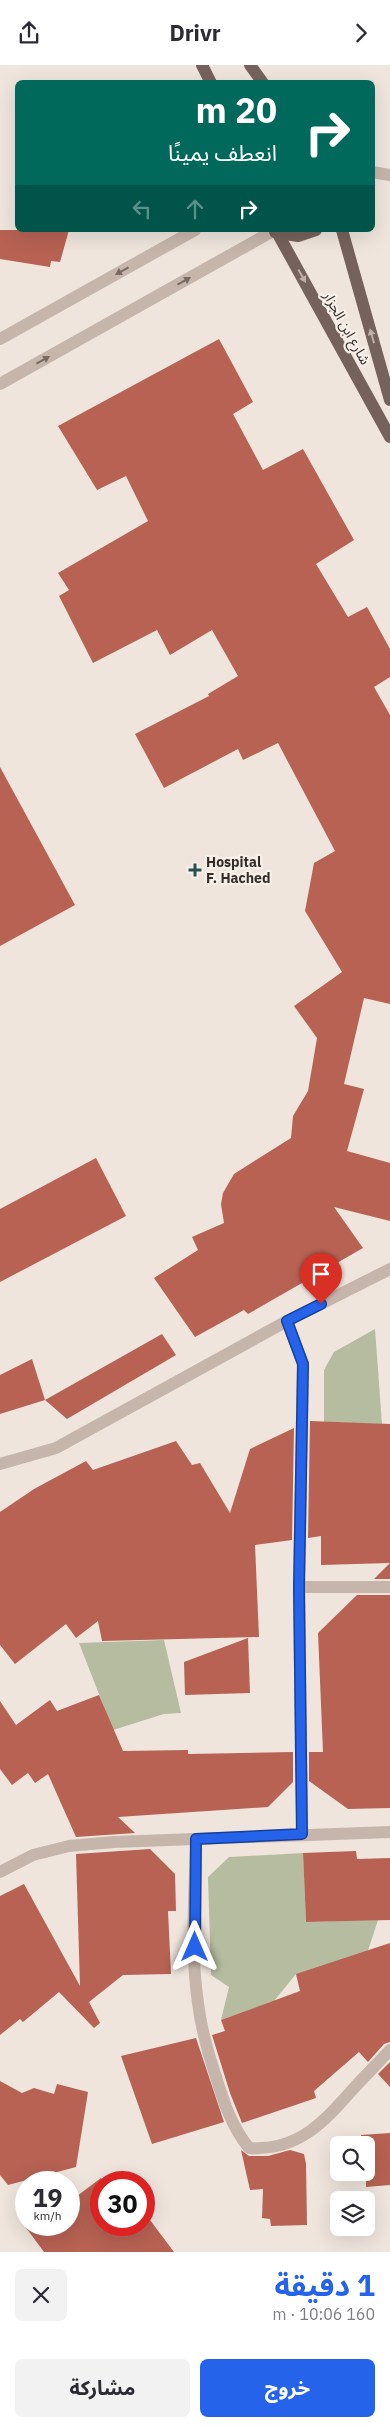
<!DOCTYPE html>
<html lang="ar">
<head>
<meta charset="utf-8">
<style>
  :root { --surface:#fff; --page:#f2f2f3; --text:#2b2b33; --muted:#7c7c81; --accent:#2563eb }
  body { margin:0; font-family:"IBM Plex Sans","Noto Sans Arabic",sans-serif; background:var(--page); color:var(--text); direction:rtl; height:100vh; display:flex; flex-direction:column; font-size:19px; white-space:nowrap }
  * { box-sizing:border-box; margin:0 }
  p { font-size:16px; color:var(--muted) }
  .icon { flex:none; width:28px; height:28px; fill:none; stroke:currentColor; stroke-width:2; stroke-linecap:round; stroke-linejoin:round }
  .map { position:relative; height:2187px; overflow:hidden; direction:ltr }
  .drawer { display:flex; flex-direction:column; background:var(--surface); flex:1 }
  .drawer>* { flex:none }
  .banner { position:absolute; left:15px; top:15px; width:360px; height:152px; border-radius:8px; box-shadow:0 5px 20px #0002; direction:rtl; background:#00695c; color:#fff; overflow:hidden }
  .buttons { position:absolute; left:330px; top:2071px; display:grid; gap:10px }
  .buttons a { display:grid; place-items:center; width:45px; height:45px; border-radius:8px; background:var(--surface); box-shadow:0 5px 20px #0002; font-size:25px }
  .speed { position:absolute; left:15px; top:2106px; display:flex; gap:10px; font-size:25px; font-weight:700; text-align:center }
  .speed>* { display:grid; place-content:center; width:65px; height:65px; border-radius:50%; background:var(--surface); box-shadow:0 5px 20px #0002; line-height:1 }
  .speed small { font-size:12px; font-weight:400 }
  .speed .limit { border:8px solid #d22; background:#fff; color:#111 }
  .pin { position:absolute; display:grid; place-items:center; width:42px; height:42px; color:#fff; margin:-51px -21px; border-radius:50% 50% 50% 0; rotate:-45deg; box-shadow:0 0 5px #0007 }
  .pin .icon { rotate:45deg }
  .me { position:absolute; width:55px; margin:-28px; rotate:0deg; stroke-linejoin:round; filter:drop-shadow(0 0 4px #0008) }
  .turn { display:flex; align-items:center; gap:18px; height:105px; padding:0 15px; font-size:22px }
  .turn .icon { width:65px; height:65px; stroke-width:2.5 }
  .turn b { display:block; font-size:35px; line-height:42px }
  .lanes { display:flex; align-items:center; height:48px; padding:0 15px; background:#0003; justify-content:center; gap:25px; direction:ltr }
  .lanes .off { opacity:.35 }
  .round { display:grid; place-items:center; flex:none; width:52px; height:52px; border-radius:8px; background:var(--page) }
  .head { display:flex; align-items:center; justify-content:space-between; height:85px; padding:0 15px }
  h1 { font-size:30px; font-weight:700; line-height:38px; color:var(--accent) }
  .button { display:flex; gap:10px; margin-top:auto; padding:10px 15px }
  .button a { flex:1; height:58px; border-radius:8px; background:var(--accent); color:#fff; font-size:20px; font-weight:700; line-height:58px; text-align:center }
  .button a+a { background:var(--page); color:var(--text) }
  header { display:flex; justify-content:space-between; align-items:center; height:65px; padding:0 15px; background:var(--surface); font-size:22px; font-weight:700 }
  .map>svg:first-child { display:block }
  .green { fill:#b5bc9f }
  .building { fill:#b76253 }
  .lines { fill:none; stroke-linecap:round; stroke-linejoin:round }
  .minor { stroke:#c6b5ab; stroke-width:12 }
  .major { stroke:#75625c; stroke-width:12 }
  .oneway { fill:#766a64 }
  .oneway2 { fill:#bcb0aa }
  .route-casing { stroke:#184099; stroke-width:12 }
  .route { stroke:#2563eb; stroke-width:9 }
  .poi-dot { fill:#245150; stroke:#f7f0e9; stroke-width:2 }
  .labels { text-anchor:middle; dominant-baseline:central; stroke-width:4.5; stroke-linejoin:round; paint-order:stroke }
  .street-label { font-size:14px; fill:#342c29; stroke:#f7f0e9 }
  .poi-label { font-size:14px; font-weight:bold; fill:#342c29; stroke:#f7f0e9; text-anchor:start }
</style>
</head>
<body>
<header><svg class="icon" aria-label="forward" viewBox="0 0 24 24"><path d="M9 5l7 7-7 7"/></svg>Drivr<svg class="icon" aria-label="share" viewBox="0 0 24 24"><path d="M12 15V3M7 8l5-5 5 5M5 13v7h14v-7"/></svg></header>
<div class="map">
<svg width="390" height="2187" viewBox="0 0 390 2187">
  <rect width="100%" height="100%" fill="#efe5dd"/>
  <g class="green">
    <polygon points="375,1264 382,1359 324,1357 324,1305 334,1287"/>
    <polygon points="164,1575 181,1648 164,1649 113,1665 79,1578"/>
    <polygon points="303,1788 306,1857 378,1855 359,1913 296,1909 274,1936 221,1955 229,1922 211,1910 208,1812 229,1792"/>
  </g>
  <g class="building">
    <polygon points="0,165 69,165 60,197 51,196 50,202 0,194"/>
    <polygon points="219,274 253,337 233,349 263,405 303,384 354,475 316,499 348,552 367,542 390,584 390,612 374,622 390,650 390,939 364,933 344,1019 364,1024 347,1086 390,1098 390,1156 334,1142 363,1183 248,1249 244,1245 195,1272 154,1213 198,1185 192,1172 224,1158 221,1139 223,1128 234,1109 291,1073 293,1051 308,1026 317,973 294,941 342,907 305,846 314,798 335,786 278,678 243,695 238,684 164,723 135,669 209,631 208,629 238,611 212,565 170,590 157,565 93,598 59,531 69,525 58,508 148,456 126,411 97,425 58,361"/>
    <polygon points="0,702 75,840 0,881"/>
    <polygon points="96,1093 126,1151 0,1217 0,1144"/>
    <polygon points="162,1269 176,1290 67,1354 45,1335"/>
    <polygon points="32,1294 45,1335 0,1349 0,1310"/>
    <polygon points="310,1356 390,1359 390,1498 321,1500 321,1471 308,1473"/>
    <polygon points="294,1363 292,1475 255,1480 259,1572 102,1576 98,1556 76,1573 66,1559 15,1599 0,1580 0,1447 34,1424 86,1396 93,1405 176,1376 192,1400 200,1398 230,1448 250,1384"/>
    <polygon points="390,1498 390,1514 374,1514"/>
    <polygon points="357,1530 390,1530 390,1743 348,1744 309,1716 309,1687 323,1687 318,1568"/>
    <polygon points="248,1573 250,1628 185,1630 184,1597"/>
    <polygon points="99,1630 123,1686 188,1685 188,1689 293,1687 293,1717 268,1742 118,1752 135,1768 76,1772 48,1709 35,1718 28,1708 12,1720 0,1704 0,1636 16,1660 50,1635 57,1646"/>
    <polygon points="150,1784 175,1809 176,1846 168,1846 171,1909 123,1910 89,1937 100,1958 94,1963 59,1927 23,1957 20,1954 0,1970 0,1831 24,1819 80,1921 76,1789"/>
    <polygon points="356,1786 357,1794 390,1793 390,1855 306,1857 303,1788"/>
    <polygon points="390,1878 390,1977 384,1979 368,1997 359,1987 314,2026 316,2033 242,2058 230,2028 212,1970 225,1966 221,1955 300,1926 296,1909"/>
    <polygon points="196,1973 224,2057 152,2079 121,1991"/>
    <polygon points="390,1997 390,2022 378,2009"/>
    <polygon points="0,2016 22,2028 34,2023 54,2029 57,2019 88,2027 76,2102 8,2120 0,2110"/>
    <polygon points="390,2068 390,2120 366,2122 366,2080 362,2080 361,2070"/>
    <polygon points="241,2085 249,2091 268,2091 290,2085 304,2089 306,2099 307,2160 271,2161 270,2154 262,2153 263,2124 250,2125"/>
    <polygon points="101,2113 105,2118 101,2118 101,2160 144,2160 144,2147 174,2187 44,2187 24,2160 69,2160 69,2137"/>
  </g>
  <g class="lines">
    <g class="minor">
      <polyline points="372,107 390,110"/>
      <polyline points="0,274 195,165"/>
      <polyline points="0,319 273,166"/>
      <polyline points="287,1256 303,1299 299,1522 302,1769"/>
      <polyline points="0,1399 56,1383 287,1256 390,1204"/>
      <polyline points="299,1522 390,1522"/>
      <path d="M 196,1774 C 195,1828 190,1885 198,1938 C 201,1963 208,1988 216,2012 C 224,2038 232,2062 249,2083 C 298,2086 323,2058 353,2024 C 365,2011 378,1998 390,1985"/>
      <polyline points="0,1807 33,1790 69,1781 114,1777 390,1767"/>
    </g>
    <g class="major">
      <polyline points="202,0 211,18"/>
      <polyline points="250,0 263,18"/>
      <polyline points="342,165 390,335"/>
      <polyline points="275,167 298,171 316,165"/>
      <polyline points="278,169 390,372"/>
    </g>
  </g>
  <defs><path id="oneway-solid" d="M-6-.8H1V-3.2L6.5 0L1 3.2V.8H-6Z" transform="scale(1.25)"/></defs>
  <g class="oneway">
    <use href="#oneway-solid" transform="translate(122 206) rotate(151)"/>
    <use href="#oneway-solid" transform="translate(184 216) rotate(-29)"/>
    <use href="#oneway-solid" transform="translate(43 295) rotate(-29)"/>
  </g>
  <g class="oneway2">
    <use href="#oneway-solid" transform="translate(302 211) rotate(61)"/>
    <use href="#oneway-solid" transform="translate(372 271) rotate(-106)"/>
  </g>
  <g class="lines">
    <defs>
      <polyline id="route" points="195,1882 196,1774 302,1769 299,1522 303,1299 287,1256 321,1239"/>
    </defs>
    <use href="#route" class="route-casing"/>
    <use href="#route" class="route"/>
  </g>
  <path class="poi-dot" d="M192.5 797.5h5v5h5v5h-5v5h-5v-5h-5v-5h5z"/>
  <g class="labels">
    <g class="street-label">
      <text transform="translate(347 263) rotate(61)">شارع ابن الجزار</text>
    </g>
    <g class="poi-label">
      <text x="206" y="797">Hospital<tspan x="206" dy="16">F. Hached</tspan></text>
    </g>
  </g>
</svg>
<div class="buttons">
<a><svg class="icon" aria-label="search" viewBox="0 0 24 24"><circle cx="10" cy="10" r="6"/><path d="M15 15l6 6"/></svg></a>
<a><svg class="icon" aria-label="layers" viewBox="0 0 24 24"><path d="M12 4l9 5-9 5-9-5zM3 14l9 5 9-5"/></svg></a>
</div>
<div class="speed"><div>19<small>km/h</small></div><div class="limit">30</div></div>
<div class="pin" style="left:321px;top:1239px;background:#d93025"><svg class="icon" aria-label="arrive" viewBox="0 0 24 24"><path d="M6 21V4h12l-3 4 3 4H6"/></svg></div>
<svg class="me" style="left:195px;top:1882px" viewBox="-20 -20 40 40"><path d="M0-17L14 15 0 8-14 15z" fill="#2563eb" stroke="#fff" stroke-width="4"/></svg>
<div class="banner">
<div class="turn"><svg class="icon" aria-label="right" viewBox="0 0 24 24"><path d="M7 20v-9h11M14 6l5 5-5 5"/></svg><div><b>20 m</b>انعطف يمينًا</div></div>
<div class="lanes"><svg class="icon off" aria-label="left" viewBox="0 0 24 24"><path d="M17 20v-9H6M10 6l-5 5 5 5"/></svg><svg class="icon off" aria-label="ahead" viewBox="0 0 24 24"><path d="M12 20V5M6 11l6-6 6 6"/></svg><svg class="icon" aria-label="right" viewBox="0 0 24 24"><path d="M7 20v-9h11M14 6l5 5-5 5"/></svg></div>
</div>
</div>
<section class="drawer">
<div class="head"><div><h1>1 دقيقة</h1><p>160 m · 10:06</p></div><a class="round"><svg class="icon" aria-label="close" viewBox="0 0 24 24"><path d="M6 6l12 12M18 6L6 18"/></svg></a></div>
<div class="button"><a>خروج</a><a>مشاركة</a></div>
</section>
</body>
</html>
